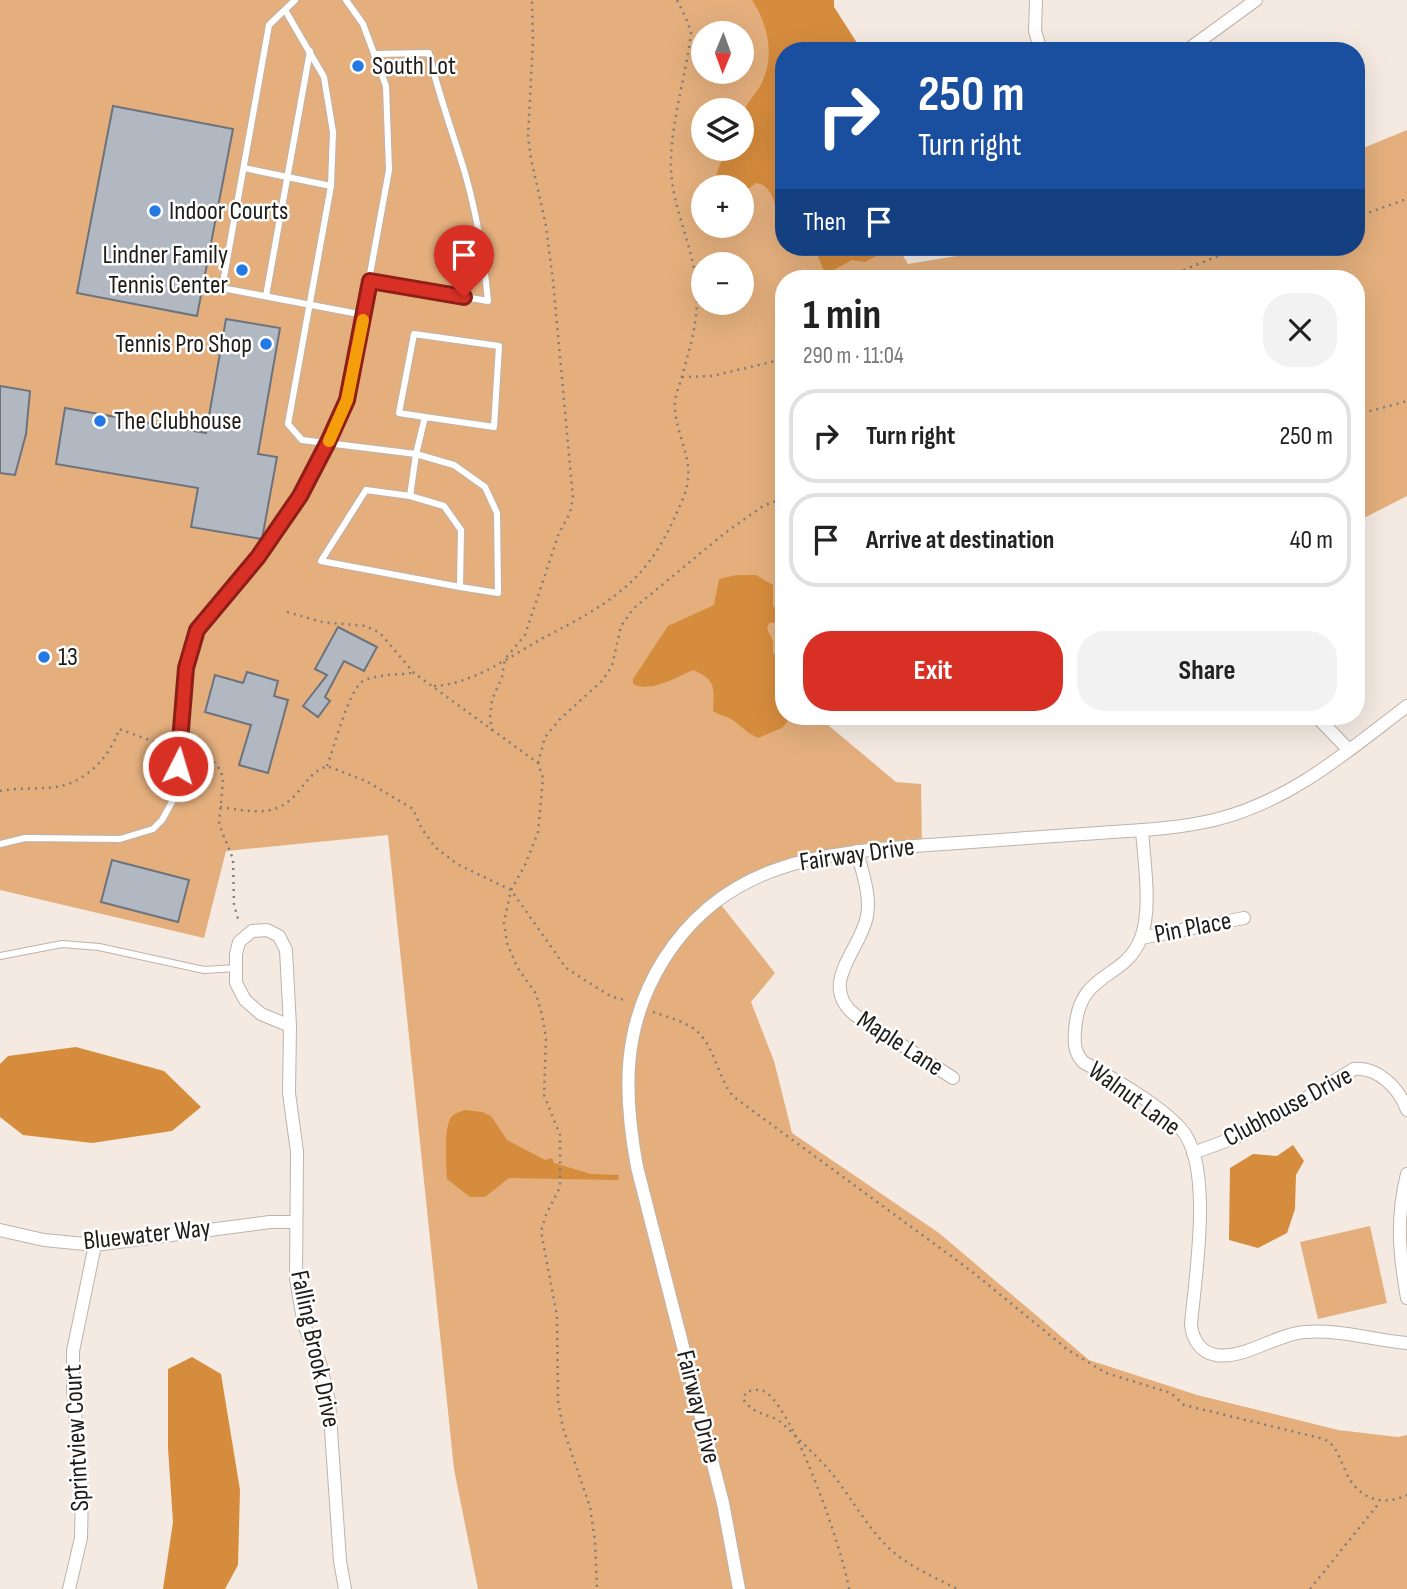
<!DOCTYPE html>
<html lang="en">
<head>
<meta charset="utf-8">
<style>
  :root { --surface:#fff; --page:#f2f2f2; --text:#222; --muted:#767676; --line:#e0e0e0; --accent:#d93025 }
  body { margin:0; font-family:"Sofia Sans Condensed",sans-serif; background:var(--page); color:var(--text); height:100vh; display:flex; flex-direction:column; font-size:26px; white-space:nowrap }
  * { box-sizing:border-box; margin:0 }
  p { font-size:23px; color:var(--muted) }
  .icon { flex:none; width:38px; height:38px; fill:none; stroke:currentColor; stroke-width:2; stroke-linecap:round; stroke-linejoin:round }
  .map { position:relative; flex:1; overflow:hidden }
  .sheet { position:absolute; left:775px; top:270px; width:590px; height:455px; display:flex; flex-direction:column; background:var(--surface); border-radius:28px; box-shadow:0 7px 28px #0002 }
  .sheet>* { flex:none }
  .hud { position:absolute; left:775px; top:42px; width:590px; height:214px; border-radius:28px; box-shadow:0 7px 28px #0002; background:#1a4fa0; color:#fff; overflow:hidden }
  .needle { width:46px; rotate:181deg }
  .buttons { position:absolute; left:691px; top:21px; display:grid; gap:14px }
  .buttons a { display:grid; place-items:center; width:63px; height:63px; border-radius:50%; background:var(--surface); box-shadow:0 7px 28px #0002; font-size:35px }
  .pin { position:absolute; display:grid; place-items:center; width:60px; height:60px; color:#fff; margin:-72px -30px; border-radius:50% 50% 50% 0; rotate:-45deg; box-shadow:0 0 7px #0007 }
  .pin .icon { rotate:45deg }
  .me { position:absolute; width:77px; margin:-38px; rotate:5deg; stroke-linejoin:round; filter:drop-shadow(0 0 5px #0008) }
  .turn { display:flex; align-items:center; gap:24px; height:147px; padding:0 28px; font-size:32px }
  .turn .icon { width:91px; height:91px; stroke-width:2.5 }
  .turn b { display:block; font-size:49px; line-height:60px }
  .then { display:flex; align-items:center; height:66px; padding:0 28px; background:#0003; gap:14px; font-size:26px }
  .round { display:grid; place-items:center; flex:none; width:74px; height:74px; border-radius:28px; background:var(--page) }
  .headline { display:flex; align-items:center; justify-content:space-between; height:119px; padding:0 28px }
  h1 { font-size:42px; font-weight:700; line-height:52px }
  .cta { display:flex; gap:14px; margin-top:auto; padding:14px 28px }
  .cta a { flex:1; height:80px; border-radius:28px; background:var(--accent); color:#fff; font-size:28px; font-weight:700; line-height:80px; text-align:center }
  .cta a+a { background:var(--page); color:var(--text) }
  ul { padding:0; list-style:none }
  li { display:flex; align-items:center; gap:21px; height:94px; margin:0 14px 10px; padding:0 14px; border:4px solid var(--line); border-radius:28px }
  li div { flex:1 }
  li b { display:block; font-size:26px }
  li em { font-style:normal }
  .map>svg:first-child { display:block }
  .green { fill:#e4af7d; fill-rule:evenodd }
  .water { fill:#d68c3d }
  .building { fill:#b1b8c2; stroke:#6c737c; stroke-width:2 }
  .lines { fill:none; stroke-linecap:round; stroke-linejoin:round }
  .service-casing { stroke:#bdb3ab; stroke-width:8 }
  .minor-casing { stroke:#bdb3ab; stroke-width:14 }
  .path { stroke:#837d77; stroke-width:2.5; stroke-dasharray:2 5; stroke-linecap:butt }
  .service { stroke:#fff; stroke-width:6 }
  .minor { stroke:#fff; stroke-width:12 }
  .route-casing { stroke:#8d1f18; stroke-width:18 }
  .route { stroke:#d93025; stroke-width:12 }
  .slow { stroke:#f59e0b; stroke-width:12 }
  .poi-dot { fill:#247ae5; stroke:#fff; stroke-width:2.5 }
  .labels { text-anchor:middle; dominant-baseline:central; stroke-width:5; stroke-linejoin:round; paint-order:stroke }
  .poi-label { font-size:26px; fill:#1e1b18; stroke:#fff; text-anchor:start }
  .street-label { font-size:26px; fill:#1e1b18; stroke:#fff }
</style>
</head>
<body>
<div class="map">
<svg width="1407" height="1589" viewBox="0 0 1407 1589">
  <rect width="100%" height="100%" fill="#f4eae1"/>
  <g class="green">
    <path d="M 0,0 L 834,0 L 834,7 L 862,51 L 784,51 L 784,247 L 898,247 L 908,264 L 1011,247 L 1356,247 L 1356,151 L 1407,130 L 1407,496 L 1356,522 L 1356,278 L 784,278 L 784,716 L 836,716 L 828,725 L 896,782 L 921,784 L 922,846 L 811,857 L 718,901 L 775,973 L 751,1002 L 774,1061 L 792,1133 L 939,1233 L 1089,1360 L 1197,1395 L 1338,1430 L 1398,1437 L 1407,1435 L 1407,1589 L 478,1589 L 454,1469 L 388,835 L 226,851 L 204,938 L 0,890 ZM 704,33 L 742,33 L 742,72 L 704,72 ZM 704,110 L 742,110 L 742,149 L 704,149 ZM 704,187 L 742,187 L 742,226 L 704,226 ZM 704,264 L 742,264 L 742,303 L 704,303 Z"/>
    <polygon points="1370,1226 1387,1303 1318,1319 1300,1242"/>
  </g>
  <g class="water">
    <path d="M 752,0 L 834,0 L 834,7 L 862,51 L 784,51 L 784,209 L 776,206 C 771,194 769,185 756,183 L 742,194 L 742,187 L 718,187 L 716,175 L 726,149 L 742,149 C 742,139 740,126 742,116 C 744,106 754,96 759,88 C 776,59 769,26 752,0 Z"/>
    <polygon points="790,247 880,247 878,255 865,262 852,260 830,272 823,269 817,254 812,249"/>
    <path d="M 736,575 L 756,575 L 773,585 L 773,606 L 784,615 L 784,622 L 769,623 L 767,629 L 773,641 L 773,653 L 784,662 L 784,716 L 792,716 L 782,728 L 758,738 C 744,732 738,722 729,718 C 723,715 719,715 713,711 C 714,689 717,680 693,670 C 675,678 651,693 633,684 L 633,679 L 668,626 L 714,605 L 719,579 Z"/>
    <polygon points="76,1047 164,1071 201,1107 172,1131 92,1143 23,1135 0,1117 0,1064 8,1056"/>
    <path d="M 465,1110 L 482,1112 L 491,1116 L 507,1140 L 545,1160 L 552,1158 L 554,1163 L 591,1174 L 619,1175 L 618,1180 L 509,1178 L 485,1197 L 470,1197 L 447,1179 C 446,1165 444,1131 450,1119 C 454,1113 459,1112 465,1110 Z"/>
    <polygon points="1293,1145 1304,1161 1296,1175 1295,1209 1287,1233 1258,1248 1229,1240 1230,1168 1253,1154 1277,1156"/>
    <polygon points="192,1357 221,1374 240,1490 238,1565 225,1589 163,1589 173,1522 168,1448 168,1369"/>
  </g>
  <g class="building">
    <polygon points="113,106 233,129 197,316 77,293"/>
    <polygon points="226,319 280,328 258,454 277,457 262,539 191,527 198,488 56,464 65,408 206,433"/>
    <polygon points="0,386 30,391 26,434 15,475 0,473"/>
    <polygon points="338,627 377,647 364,671 344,661 325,697 330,701 318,717 303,706 327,675 315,669"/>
    <polygon points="247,672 278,681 274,696 288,700 268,773 239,765 251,725 205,712 215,675 243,683"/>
    <polygon points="112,860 189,880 178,922 101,902"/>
  </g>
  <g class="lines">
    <defs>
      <g id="service">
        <polyline points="295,0 269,25 222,288 364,315"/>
        <polyline points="285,10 324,77 333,132 331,186 288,424 302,440 416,454 410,496 366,490 321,561 460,587 461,530 444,506 410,496"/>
        <polyline points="244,168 331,186"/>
        <path d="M 370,281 L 488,301 C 484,257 477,215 465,173 C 453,133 438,94 429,53 L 374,54"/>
        <polyline points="266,296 310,51"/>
        <polyline points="425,417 494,427 499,346 414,334 399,413 425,417 416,454 454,465 485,487 497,513 498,593 460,587"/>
        <polyline points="0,844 25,838 120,839 153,829 162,820 172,802 176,782 186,668 197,630 258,557 301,496 347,400 389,170 386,86 363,24 346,0"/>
        <polyline points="0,956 62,944 99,947 204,970 236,968"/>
      </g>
      <g id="minor">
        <polyline points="1036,0 1035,31 1041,51"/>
        <polyline points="1186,51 1256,0"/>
        <polyline points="1316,716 1349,750"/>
        <path d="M 1142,830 C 1144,861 1152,909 1141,938 C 1124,982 1078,969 1075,1032 C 1074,1044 1075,1053 1083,1062 C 1112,1078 1159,1104 1181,1129 C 1214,1165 1195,1278 1191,1324 C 1192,1339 1201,1353 1216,1355 C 1243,1360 1276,1334 1305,1332 C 1339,1329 1373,1340 1407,1343"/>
        <path d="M 857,851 C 862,872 871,895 867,916 C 861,950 817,984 855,1015 L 953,1078"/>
        <polyline points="1141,938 1244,918"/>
        <polyline points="290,1026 261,1014 245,1000 236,983 236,954 239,942 252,931 267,930 279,936 286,950 290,1026 289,1093 297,1152 296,1279 304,1325 320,1363 329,1401 340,1561 345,1589"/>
        <path d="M 1193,1153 L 1237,1137 L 1263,1124 L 1354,1069 C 1378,1067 1399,1088 1407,1110"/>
        <path d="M 1407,1174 C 1396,1219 1399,1252 1407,1298"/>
        <polyline points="0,1230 44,1240 95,1245 270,1222 296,1222"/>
        <polyline points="69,1589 81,1538 82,1492 73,1389 73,1351 95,1245"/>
        <path d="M 739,1589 L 723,1503 L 637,1167 C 623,1091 622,1026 664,959 C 727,860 824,853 929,845 C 985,841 1041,837 1098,833 C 1138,830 1179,829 1218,819 C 1292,800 1348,751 1407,706"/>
      </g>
    </defs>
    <use href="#service" class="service-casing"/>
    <use href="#minor" class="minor-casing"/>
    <g class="path">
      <polyline points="1356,217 1407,199"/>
      <polyline points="1164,278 1240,247"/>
      <polyline points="682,377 712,376 784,359"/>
      <polyline points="1356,415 1407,401"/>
      <polyline points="287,612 322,622 366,626 380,633 414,673 538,763 543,778 538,832 526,863 511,890 504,923 507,943 517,967 536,994 542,1015 546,1038 544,1095 560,1135 560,1187 546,1215 541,1231 557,1316 558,1401 563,1428 590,1507 595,1541 597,1589"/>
      <path d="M 434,686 C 474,684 510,656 545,637 C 606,605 644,585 674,519 C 679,507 687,493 688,479 C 691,453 673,428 675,401 C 676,392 680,385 682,376 C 691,344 700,316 696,283 C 692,242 671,206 671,164 C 671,120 686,77 691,33 L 686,18 L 677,0"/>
      <polyline points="492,731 490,717 492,700 502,677 505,659 525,635 559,533 570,513 573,498 553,281 546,226 531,159 528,136 533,42 532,0"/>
      <polyline points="194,754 214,762 221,771 223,781 219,824 233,859 234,904 239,923"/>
      <polyline points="538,763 545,737 560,719 603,680 612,666 621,626 634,608 725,533 763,506 784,498"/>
      <path d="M 327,766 C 334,748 349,689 363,681 C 378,674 396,675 412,673"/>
      <path d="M 0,791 C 20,787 42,790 61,786 C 88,780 111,755 119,729 L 166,746"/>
      <path d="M 220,807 C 252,811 275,819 298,792 C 308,780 312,772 327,766 L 366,781 L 413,809 L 422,829 L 435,847 L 457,864 L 511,890 L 566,968 L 610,996 L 624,1000"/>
      <path d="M 653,1012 C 668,1017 687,1022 699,1033 C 716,1051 718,1079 734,1097 L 970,1270 L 1068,1350 L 1106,1373 L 1171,1393 L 1184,1405 L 1324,1439 C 1337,1446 1339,1457 1345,1470 C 1356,1497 1380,1508 1407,1495"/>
      <path d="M 849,1589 C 843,1551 796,1415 767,1393 C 760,1388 754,1390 746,1392 L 743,1399 C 756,1418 770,1412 783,1424 C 798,1439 815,1454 829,1470 C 852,1497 869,1533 897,1555 C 915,1569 937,1579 958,1589"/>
      <polyline points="1310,1589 1380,1502"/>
    </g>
    <use href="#service" class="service"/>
    <use href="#minor" class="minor"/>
  </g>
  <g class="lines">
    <defs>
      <polyline id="route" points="178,766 186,668 197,630 258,557 300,496 328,442 347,400 370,281 464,297"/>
    </defs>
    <use href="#route" class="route-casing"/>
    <use href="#route" class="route"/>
    <polyline class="slow" points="329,441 347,400 363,320"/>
  </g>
  <g class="poi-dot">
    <circle cx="358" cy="66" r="7"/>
    <circle cx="155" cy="211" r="7"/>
    <circle cx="242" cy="270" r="7"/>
    <circle cx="266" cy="344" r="7"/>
    <circle cx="100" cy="421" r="7"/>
    <circle cx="44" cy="657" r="7"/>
  </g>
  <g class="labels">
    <g class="poi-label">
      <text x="372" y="66">South Lot</text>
      <text x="169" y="211">Indoor Courts</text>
      <text x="228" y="255" text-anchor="end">Lindner Family<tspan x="228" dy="30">Tennis Center</tspan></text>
      <text x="252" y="344" text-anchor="end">Tennis Pro Shop</text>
      <text x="114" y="421">The Clubhouse</text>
      <text x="58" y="657">13</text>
    </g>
    <g class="street-label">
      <text transform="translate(857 855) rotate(-8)">Fairway Drive</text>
      <text transform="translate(1193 928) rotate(-11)">Pin Place</text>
      <text transform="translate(900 1044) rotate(33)">Maple Lane</text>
      <text transform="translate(1134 1099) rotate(36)">Walnut Lane</text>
      <text transform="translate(1288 1107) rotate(-28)">Clubhouse Drive</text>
      <text transform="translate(147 1235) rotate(-6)">Bluewater Way</text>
      <text transform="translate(315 1349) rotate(78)">Falling Brook Drive</text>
      <text transform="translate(698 1407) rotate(76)">Fairway Drive</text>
      <text transform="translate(77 1438) rotate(-93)">Sprintview Court</text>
    </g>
  </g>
</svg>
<div class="buttons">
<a><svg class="needle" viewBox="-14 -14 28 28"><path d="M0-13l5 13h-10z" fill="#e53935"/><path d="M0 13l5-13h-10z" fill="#767676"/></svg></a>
<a><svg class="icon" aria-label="layers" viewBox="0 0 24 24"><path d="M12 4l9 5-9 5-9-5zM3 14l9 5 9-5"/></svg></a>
<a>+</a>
<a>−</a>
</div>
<div class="pin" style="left:464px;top:297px;background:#d93025"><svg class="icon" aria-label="arrive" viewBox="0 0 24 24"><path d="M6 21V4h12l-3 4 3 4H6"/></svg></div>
<svg class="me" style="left:178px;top:766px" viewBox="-20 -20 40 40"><circle r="17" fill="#d93025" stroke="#fff" stroke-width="3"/><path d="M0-11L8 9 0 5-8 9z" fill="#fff"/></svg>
<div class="hud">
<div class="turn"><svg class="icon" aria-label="right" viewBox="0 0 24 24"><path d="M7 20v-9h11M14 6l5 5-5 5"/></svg><div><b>250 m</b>Turn right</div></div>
<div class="then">Then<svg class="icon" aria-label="arrive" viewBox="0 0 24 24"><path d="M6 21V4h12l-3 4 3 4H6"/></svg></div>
</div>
<section class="sheet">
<div class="headline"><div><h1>1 min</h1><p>290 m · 11:04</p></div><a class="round"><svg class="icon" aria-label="close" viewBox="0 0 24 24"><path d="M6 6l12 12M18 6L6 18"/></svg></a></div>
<ul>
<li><svg class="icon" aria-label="right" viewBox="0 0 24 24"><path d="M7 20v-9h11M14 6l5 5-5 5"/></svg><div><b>Turn right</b></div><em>250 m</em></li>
<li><svg class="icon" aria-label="arrive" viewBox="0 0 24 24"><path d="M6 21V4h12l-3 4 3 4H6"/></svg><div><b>Arrive at destination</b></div><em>40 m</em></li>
</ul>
<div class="cta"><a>Exit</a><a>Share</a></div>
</section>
</div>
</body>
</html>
